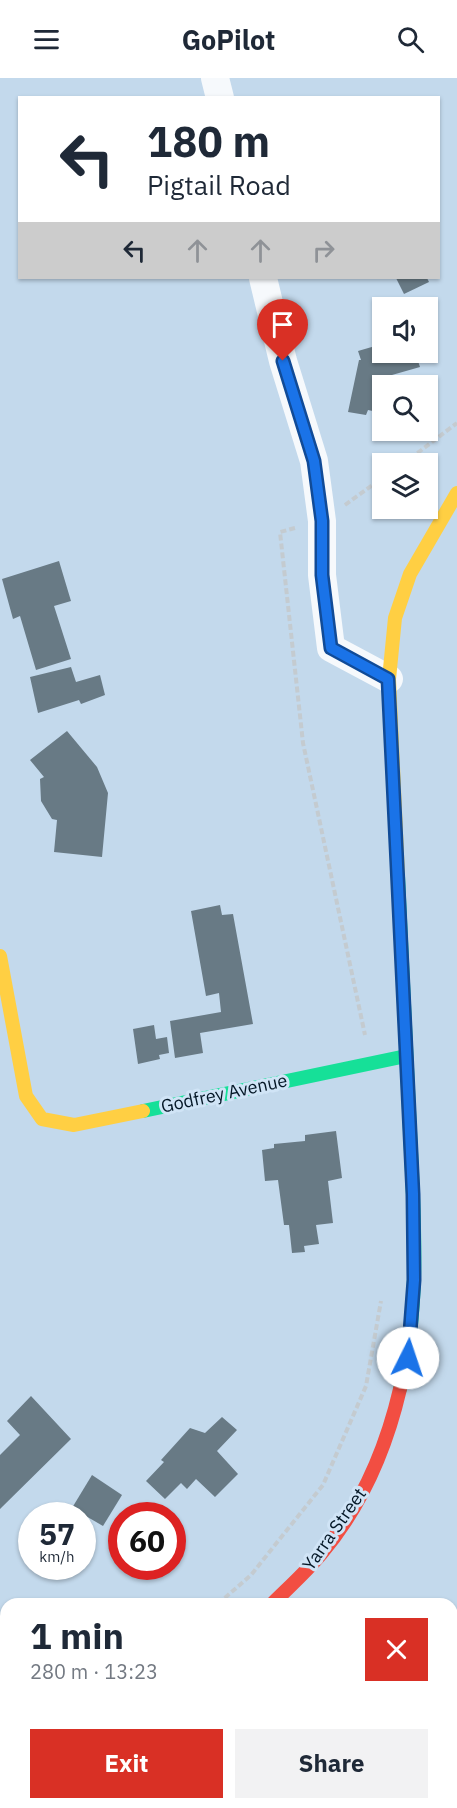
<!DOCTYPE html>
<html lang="en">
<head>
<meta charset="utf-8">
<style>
  :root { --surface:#fff; --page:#f2f2f3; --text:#1f2937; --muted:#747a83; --accent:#d93025 }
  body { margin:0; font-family:"IBM Plex Sans",sans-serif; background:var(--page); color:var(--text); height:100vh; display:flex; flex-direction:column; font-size:22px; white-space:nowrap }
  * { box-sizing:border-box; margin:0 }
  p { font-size:20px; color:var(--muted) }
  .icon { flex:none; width:33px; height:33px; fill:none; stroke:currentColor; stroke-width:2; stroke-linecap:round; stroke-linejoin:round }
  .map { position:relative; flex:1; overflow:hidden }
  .drawer { position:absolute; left:0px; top:1520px; width:458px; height:212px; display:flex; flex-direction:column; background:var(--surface); border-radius:18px 18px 0 0; box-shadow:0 2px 4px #0004 }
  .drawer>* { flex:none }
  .banner { position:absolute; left:18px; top:18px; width:422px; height:183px; border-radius:0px; box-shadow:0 2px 4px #0004; background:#fff; color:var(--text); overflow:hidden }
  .buttons { position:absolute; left:372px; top:219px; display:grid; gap:12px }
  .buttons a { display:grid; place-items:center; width:66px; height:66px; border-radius:0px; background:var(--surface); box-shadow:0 2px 4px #0004; font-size:30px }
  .speed { position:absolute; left:18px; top:1424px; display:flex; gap:12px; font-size:30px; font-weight:700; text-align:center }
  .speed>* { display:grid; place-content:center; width:78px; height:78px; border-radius:50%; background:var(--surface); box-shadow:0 2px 4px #0004; line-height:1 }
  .speed small { font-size:15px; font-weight:400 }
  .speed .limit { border:9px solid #d22; background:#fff; color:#111 }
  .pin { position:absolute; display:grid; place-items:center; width:51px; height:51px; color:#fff; margin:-62px -26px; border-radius:50% 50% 50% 0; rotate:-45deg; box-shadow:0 0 6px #0007 }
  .pin .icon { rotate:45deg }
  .me { position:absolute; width:66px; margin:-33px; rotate:4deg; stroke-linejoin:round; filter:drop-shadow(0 0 4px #0008) }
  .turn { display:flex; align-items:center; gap:21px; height:126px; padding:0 30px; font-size:27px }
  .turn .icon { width:78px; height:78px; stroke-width:2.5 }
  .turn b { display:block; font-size:42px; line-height:51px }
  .lanes { display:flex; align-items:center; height:57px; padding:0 30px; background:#0003; justify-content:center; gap:30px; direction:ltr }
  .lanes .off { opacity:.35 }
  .round { display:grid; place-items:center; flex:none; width:63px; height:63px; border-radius:0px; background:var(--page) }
  .overview { display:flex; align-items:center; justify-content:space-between; height:102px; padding:0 30px }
  h1 { font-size:36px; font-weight:700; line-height:45px }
  .primary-button { display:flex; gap:12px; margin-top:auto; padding:12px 30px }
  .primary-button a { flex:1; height:69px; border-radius:0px; background:var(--accent); color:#fff; font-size:24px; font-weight:700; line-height:69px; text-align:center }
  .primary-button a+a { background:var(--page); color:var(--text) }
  header { display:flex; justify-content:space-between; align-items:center; height:78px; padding:0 30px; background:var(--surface); font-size:27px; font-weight:700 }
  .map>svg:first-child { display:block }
  .building { fill:#687a85 }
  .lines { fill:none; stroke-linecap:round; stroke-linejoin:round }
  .path { stroke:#c4cbd0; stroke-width:4; stroke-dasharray:6 3; stroke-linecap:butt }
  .street { stroke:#f6f9fc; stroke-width:28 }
  .fast { stroke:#16e098; stroke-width:14 }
  .slow { stroke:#ffcf43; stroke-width:14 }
  .jam { stroke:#f24e42; stroke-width:14 }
  .route-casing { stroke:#114b97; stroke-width:15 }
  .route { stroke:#1a73e8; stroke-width:10 }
  .labels { text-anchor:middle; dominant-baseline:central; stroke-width:6; stroke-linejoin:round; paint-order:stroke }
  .street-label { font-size:18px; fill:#041726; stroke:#d0e4f6 }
</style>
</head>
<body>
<header><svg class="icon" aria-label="menu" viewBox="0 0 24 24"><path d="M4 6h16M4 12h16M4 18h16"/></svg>GoPilot<svg class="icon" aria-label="search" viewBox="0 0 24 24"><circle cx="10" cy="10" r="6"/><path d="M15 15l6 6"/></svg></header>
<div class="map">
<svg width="457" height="1730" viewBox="0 0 457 1730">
  <rect width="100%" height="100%" fill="#c3d9ec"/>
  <g class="building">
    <polygon points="396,200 427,200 429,204 404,216"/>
    <polygon points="382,266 382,274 415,274 420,289 392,297 390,308 382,308 382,335 368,332 366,337 348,334 359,282 361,282 358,273"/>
    <polygon points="59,483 71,523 54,528 71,581 36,592 20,538 13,541 2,501"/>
    <polygon points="71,589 76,604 100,597 105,617 81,626 79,622 38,635 30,599"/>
    <polygon points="67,653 97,689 108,715 102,779 54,774 57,742 52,741 41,723 40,701 44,699 30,682"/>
    <polygon points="220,827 222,837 233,836 253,946 200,955 203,975 175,980 170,943 221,934 219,915 206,918 191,833"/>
    <polygon points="154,947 156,961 167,959 169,975 159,977 160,981 138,986 133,951"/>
    <polygon points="336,1053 342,1100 328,1103 333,1145 316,1147 319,1166 304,1168 305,1174 292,1175 289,1147 284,1147 278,1102 265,1103 262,1072 274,1070 274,1066 305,1063 305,1057"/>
    <polygon points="31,1318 71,1361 0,1431 0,1377 20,1357 7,1343"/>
    <polygon points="222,1339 237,1352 217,1373 238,1396 215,1419 196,1401 187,1411 181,1405 165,1421 146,1403 164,1384 161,1382 190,1350 205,1355"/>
    <polygon points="92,1397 122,1417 103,1448 72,1430"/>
    <polygon points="0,1580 6,1588 6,1593 0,1597"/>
    <polygon points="349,1725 448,1725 449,1730 337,1730"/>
  </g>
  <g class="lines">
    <g class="path">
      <polyline points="403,386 457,345"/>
      <polyline points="345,427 382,400"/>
      <polyline points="295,450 280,454 303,665 365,957"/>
      <polyline points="218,1526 251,1497 323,1407 366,1308 381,1223"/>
      <polyline points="0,1690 6,1686"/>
    </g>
    <g class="street">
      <polyline points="215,0 220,20"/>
      <polyline points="263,200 283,283 314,383 322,443 322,497 331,570 389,601"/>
    </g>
    <g class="fast">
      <path d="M 398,798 C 402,883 406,968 410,1053 C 414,1138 421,1227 400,1311"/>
      <polyline points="143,1033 406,978"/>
    </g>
    <g class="slow">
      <polyline points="398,798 389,601 395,540 410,496 457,415"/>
      <polyline points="0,878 26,1018 42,1041 74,1047 143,1033"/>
      <polyline points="0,1724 6,1720"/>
    </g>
    <path class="jam" d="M 272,1526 C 288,1510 306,1494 321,1476 C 361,1429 386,1371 400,1311"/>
  </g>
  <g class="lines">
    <defs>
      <polyline id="route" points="283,283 314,383 322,443 322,497 331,570 388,601 413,1116 414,1202 408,1280"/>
    </defs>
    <use href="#route" class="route-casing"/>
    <use href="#route" class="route"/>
  </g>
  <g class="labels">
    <g class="street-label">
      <text transform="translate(224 1015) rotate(-12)">Godfrey Avenue</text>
      <text transform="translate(334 1451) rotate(-55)">Yarra Street</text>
    </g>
  </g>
</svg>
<div class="buttons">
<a><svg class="icon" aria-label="sound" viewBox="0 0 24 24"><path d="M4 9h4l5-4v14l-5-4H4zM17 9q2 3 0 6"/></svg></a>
<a><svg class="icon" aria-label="search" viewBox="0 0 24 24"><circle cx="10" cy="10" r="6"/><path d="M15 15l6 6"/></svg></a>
<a><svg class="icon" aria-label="layers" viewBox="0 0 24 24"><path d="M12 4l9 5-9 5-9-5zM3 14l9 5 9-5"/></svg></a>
</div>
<div class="speed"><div>57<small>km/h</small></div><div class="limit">60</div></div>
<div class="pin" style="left:283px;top:283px;background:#d93025"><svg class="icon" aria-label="arrive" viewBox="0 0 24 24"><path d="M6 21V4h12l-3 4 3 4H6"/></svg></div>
<svg class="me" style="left:408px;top:1280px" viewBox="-20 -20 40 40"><circle r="19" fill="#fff"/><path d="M0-13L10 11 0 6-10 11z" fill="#1a73e8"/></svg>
<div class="banner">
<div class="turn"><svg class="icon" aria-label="left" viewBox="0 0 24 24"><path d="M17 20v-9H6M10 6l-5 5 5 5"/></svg><div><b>180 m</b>Pigtail Road</div></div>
<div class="lanes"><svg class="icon" aria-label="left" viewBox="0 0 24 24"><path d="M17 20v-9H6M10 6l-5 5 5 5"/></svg><svg class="icon off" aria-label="ahead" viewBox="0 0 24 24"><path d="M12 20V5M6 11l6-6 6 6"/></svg><svg class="icon off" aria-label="ahead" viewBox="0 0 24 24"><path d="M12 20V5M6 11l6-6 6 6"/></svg><svg class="icon off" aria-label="right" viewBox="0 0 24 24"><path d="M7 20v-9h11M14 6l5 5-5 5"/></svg></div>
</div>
<section class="drawer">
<div class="overview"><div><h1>1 min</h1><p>280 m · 13:23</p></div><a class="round" style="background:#d93025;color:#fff"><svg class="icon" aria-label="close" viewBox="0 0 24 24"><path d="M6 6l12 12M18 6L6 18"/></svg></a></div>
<div class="primary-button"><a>Exit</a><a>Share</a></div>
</section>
</div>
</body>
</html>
